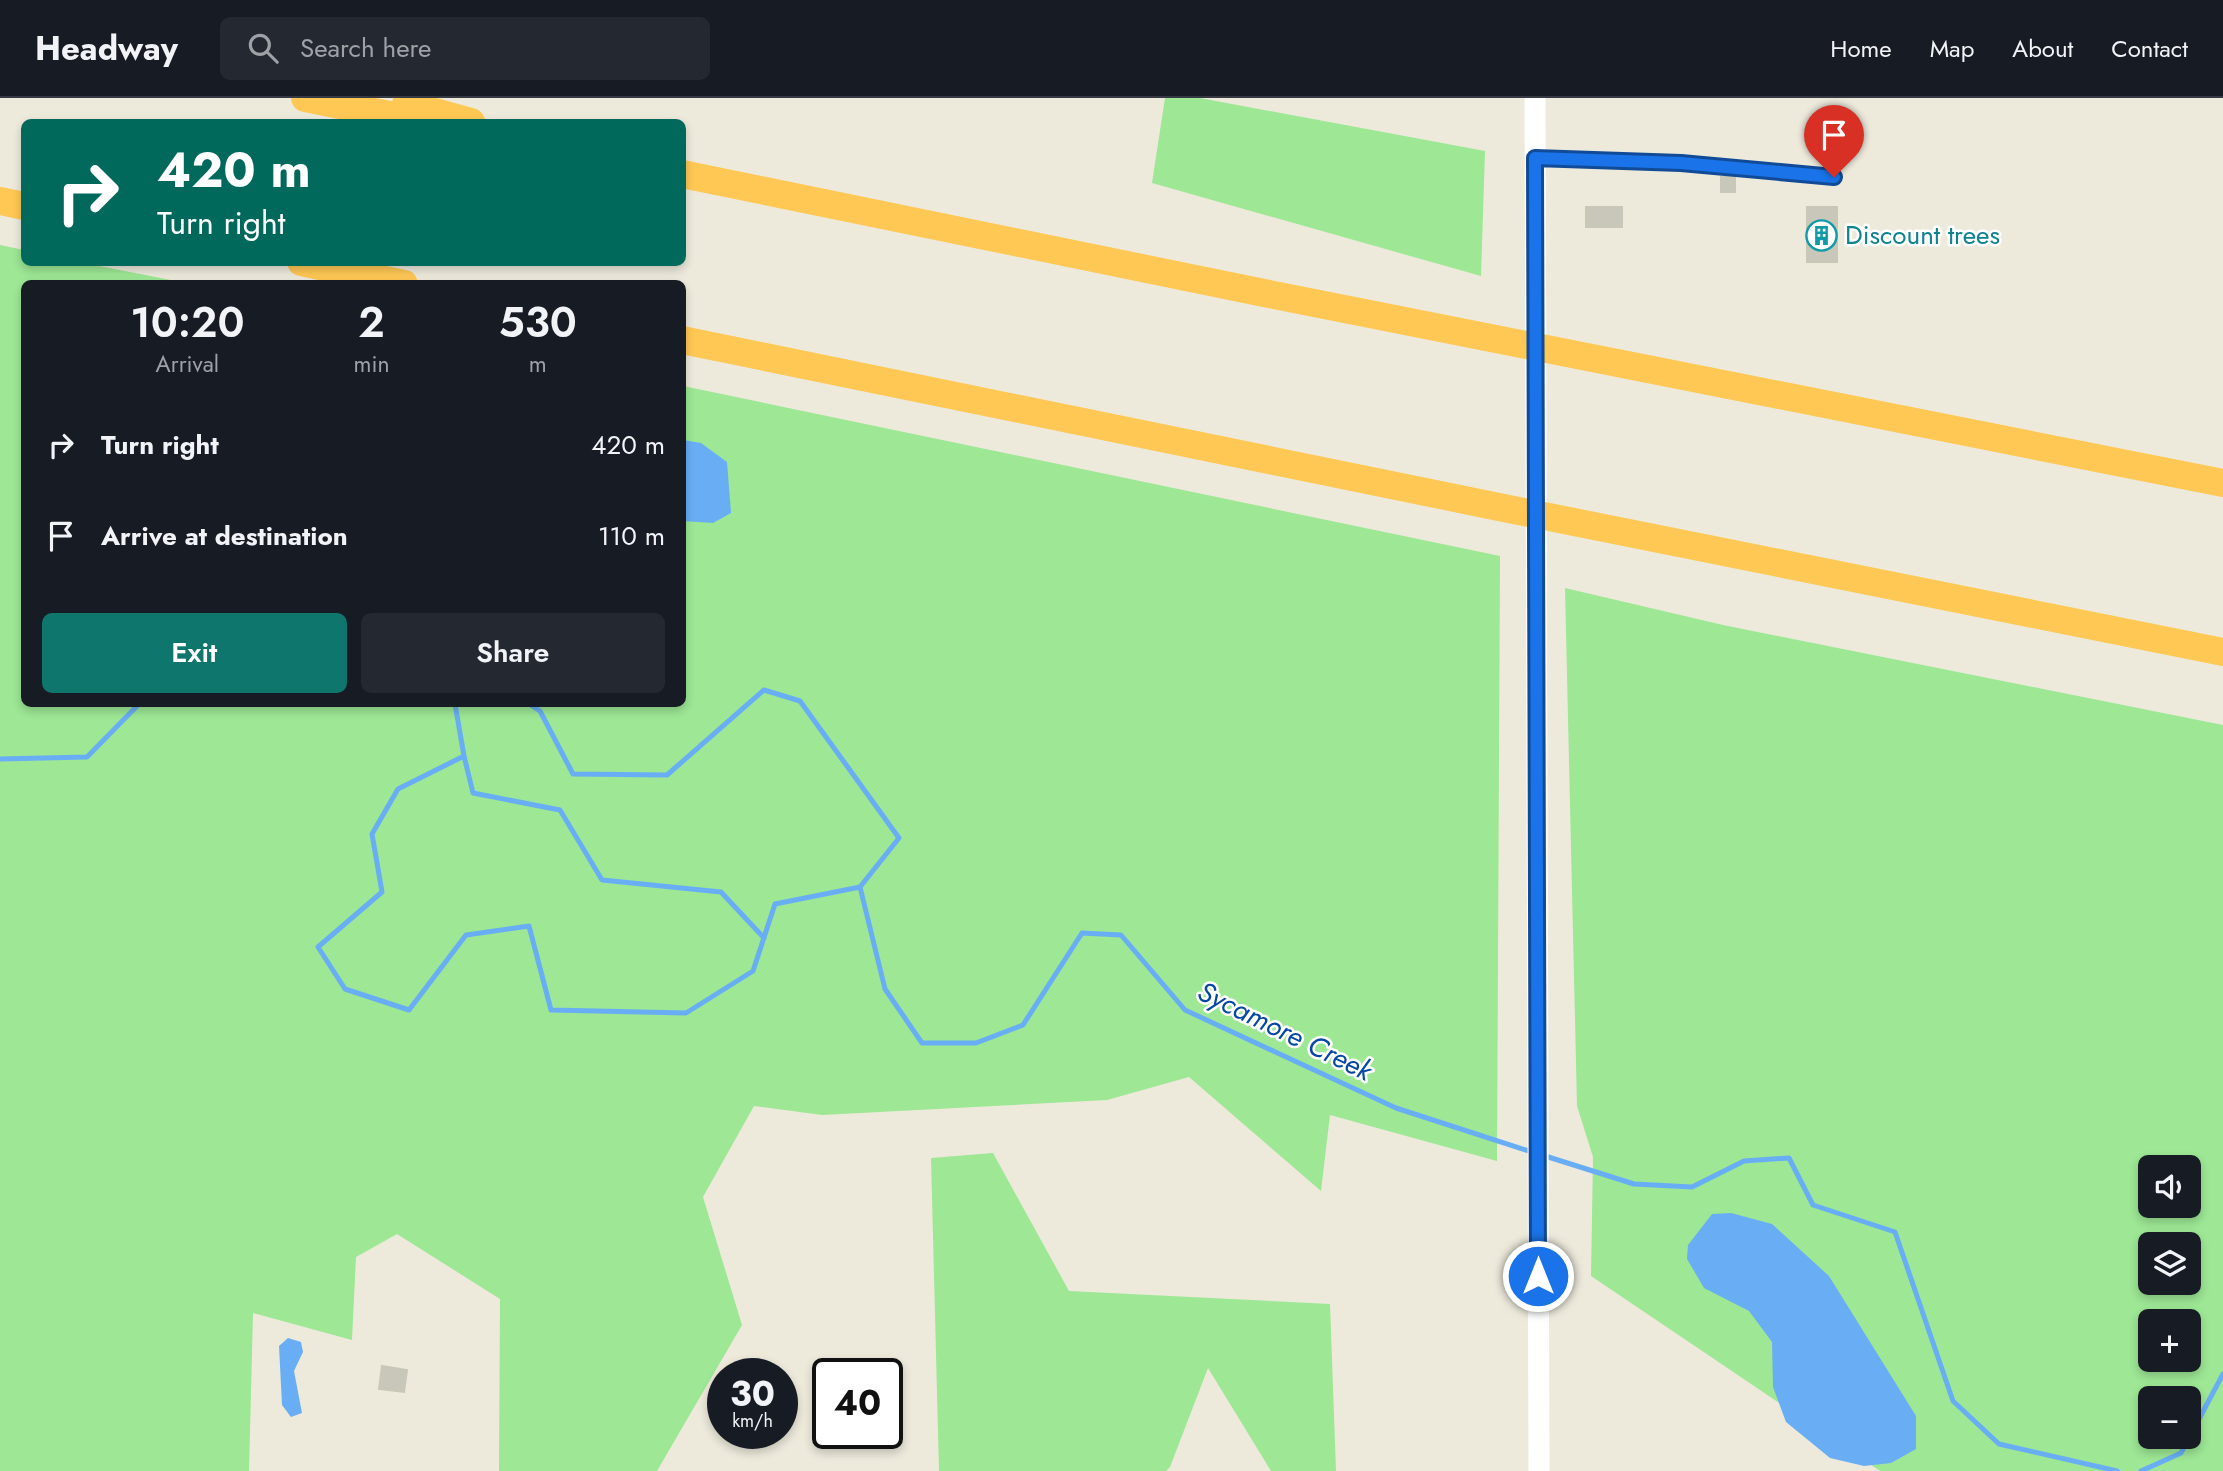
<!DOCTYPE html>
<html lang="en">
<head>
<meta charset="utf-8">
<style>
  :root { --surface:#171b24; --page:#242831; --text:#f1f3f6; --muted:#9ea1a6; --line:#363941; --accent:#0f766e }
  body { margin:0; font-family:Jost,sans-serif; background:var(--page); color:var(--text); height:100vh; display:flex; flex-direction:column; font-size:26px; white-space:nowrap }
  * { box-sizing:border-box; margin:0 }
  p { font-size:23px; color:var(--muted) }
  .icon { flex:none; width:38px; height:38px; fill:none; stroke:currentColor; stroke-width:2; stroke-linecap:round; stroke-linejoin:round }
  .map { position:relative; flex:1; overflow:hidden }
  .sheet { position:absolute; left:21px; top:182px; width:665px; height:427px; display:flex; flex-direction:column; background:var(--surface); border-radius:10px; box-shadow:0 4px 10px #0003 }
  .sheet>* { flex:none }
  .hud { position:absolute; left:21px; top:21px; width:665px; height:147px; border-radius:10px; box-shadow:0 4px 10px #0003; background:#00695c; color:#fff; overflow:hidden }
  .controls { position:absolute; left:2138px; top:1057px; display:grid; gap:14px }
  .controls a { display:grid; place-items:center; width:63px; height:63px; border-radius:10px; background:var(--surface); box-shadow:0 4px 10px #0003; font-size:35px }
  .speed { position:absolute; left:707px; top:1260px; display:flex; gap:14px; font-size:35px; font-weight:700; text-align:center }
  .speed>* { display:grid; place-content:center; width:91px; height:91px; border-radius:50%; background:var(--surface); box-shadow:0 4px 10px #0003; line-height:1 }
  .speed small { font-size:18px; font-weight:400 }
  .speed .limit { border:4px solid #111; border-radius:10px; background:#fff; color:#111 }
  .pin { position:absolute; display:grid; place-items:center; width:60px; height:60px; color:#fff; margin:-72px -30px; border-radius:50% 50% 50% 0; rotate:-45deg; box-shadow:0 0 7px #0007 }
  .pin .icon { rotate:45deg }
  .me { position:absolute; width:77px; margin:-38px; rotate:0deg; stroke-linejoin:round; filter:drop-shadow(0 0 5px #0008) }
  .turn { display:flex; align-items:center; gap:24px; height:147px; padding:0 21px; font-size:32px }
  .turn .icon { width:91px; height:91px; stroke-width:2.5 }
  .turn b { display:block; font-size:49px; line-height:60px }
  .eta { display:flex; justify-content:space-evenly; align-items:center; height:119px; text-align:center }
  .eta b { font-size:42px; font-weight:600; line-height:49px }
  .action { display:flex; gap:14px; margin-top:auto; padding:14px 21px }
  .action a { flex:1; height:80px; border-radius:10px; background:var(--accent); color:#fff; font-size:28px; font-weight:600; line-height:80px; text-align:center }
  .action a+a { background:var(--page); color:var(--text) }
  ul { padding:0; list-style:none }
  li { display:flex; align-items:center; gap:21px; height:91px; padding:0 21px }
  li div { flex:1 }
  li b { display:block; font-size:26px }
  li em { font-style:normal }
  header { display:flex; align-items:center; gap:42px; box-sizing:border-box; height:98px; padding:0 35px; background:var(--surface); border-bottom:2px solid var(--line) }
  header strong { font-size:33px }
  nav { display:flex; gap:38px; margin-inline-start:auto; font-size:24px }
  .search { width:490px; height:63px; background:var(--page); display:flex; align-items:center; gap:18px; box-sizing:border-box; padding:0 24px; border-radius:10px; color:var(--muted); font-size:26px }
  .map>svg:first-child { display:block }
  .green { fill:#9de795; fill-rule:evenodd }
  .water { fill:#69aef5 }
  .lines { fill:none; stroke-linecap:round; stroke-linejoin:round }
  .stream { stroke:#69aef5; stroke-width:5 }
  .building { fill:#c9c7ba; stroke:#c9c7b5; stroke-width:2 }
  .lane { stroke:#fff; stroke-width:8 }
  .secondary { stroke:#fff; stroke-width:21 }
  .highway { stroke:#ffc855; stroke-width:28 }
  .route-casing { stroke:#114b97; stroke-width:18 }
  .route { stroke:#1a73e8; stroke-width:12 }
  .labels { text-anchor:middle; dominant-baseline:central; stroke-width:5; stroke-linejoin:round; paint-order:stroke }
  .culture-label { font-size:26px; fill:#0d838f; stroke:#fff; text-anchor:start }
  .water-label { font-size:28px; font-style:italic; fill:#0647a3; stroke:#fff }
</style>
</head>
<body>
<header>
<strong>Headway</strong>
<div class="search"><svg class="icon" aria-label="search" viewBox="0 0 24 24"><circle cx="10" cy="10" r="6"/><path d="M15 15l6 6"/></svg>Search here</div>
<nav><a>Home</a><a>Map</a><a>About</a><a>Contact</a></nav>
</header>
<div class="map">
<svg width="2223" height="1373" viewBox="0 0 2223 1373">
  <rect width="100%" height="100%" fill="#edeadc"/>
  <g class="green">
    <polygon points="1165,0 1200,0 1485,53 1481,178 1152,85"/>
    <polygon points="0,147 24,152 24,164 84,165 186,185 24,186 24,606 682,606 683,288 1500,458 1497,1063 1330,1017 1321,1093 1189,979 1107,1002 822,1017 754,1008 703,1099 742,1227 657,1373 499,1373 500,1201 397,1136 356,1159 352,1242 253,1215 249,1373 0,1373"/>
    <path d="M 1565,490 L 1723,527 L 2223,627 L 2223,1373 L 1880,1373 L 1591,1178 L 1593,1059 L 1577,1008 ZM 2151,1069 L 2189,1069 L 2189,1108 L 2151,1108 ZM 2151,1146 L 2189,1146 L 2189,1185 L 2151,1185 ZM 2151,1223 L 2189,1223 L 2189,1262 L 2151,1262 ZM 2151,1300 L 2189,1300 L 2189,1339 L 2151,1339 Z"/>
    <polygon points="993,1055 1069,1193 1330,1206 1336,1373 1271,1373 1208,1270 1170,1369 1166,1373 939,1373 931,1060"/>
  </g>
  <g class="water">
    <polygon points="683,342 701,345 727,364 731,415 713,425 683,423"/>
    <polygon points="1731,1115 1772,1126 1829,1178 1916,1318 1916,1351 1891,1365 1864,1368 1830,1360 1786,1324 1773,1289 1772,1244 1749,1213 1704,1190 1687,1161 1688,1147 1712,1116"/>
    <polygon points="288,1240 301,1244 303,1254 294,1273 302,1315 291,1319 282,1307 279,1248"/>
  </g>
  <g class="lines">
    <g class="stream">
      <polyline points="455,606 464,658 398,691 372,736 382,794 318,849 345,891 409,912 466,837 529,828 551,912 686,915 753,873 775,806 860,789 885,891 922,945 976,945 1023,927 1082,835 1121,837 1185,912 1396,1010 1532,1054"/>
      <polyline points="529,606 540,613 573,676 667,677 764,592 800,603 899,740 860,789"/>
      <polyline points="464,658 473,695 560,712 602,782 721,794 764,840"/>
      <polyline points="0,661 87,659 139,606"/>
      <polyline points="1542,1057 1634,1086 1692,1089 1744,1063 1789,1060 1813,1107 1895,1134 1953,1303 1999,1346 2117,1373"/>
      <polyline points="2141,1373 2181,1355 2223,1276"/>
    </g>
  </g>
  <g class="building">
    <rect x="1721" y="79" width="14" height="15"/>
    <rect x="1586" y="109" width="36" height="20"/>
    <rect x="1807" y="109" width="30" height="55"/>
    <polygon points="382,1268 407,1272 404,1294 379,1291"/>
  </g>
  <g class="lines">
    <polyline class="lane" points="1536,60 1681,65 1834,79"/>
    <polyline class="secondary" points="1535,0 1539,1373"/>
    <g class="highway">
      <polyline points="305,0 425,24"/>
      <polyline points="406,6 471,24"/>
      <polyline points="682,76 1264,195 2223,385"/>
      <polyline points="0,103 24,108"/>
      <polyline points="301,164 404,186"/>
      <polyline points="682,242 1489,407 2223,554"/>
    </g>
  </g>
  <g class="lines">
    <defs>
      <polyline id="route" points="1538,1178 1535,60 1681,65 1834,79"/>
    </defs>
    <use href="#route" class="route-casing"/>
    <use href="#route" class="route"/>
  </g>
  <defs>
    <symbol id="building-ring" viewBox="-11 -11 22 22"><circle r="9.5" fill="#fff" stroke="#0f9aa8" stroke-width="1.5"/><path d="M-4-6H4V6H1V3H-1V6H-4ZM-2.5-4.3h1.7v1.8h-1.7ZM.8-4.3h1.7v1.8H.8ZM-2.5-1h1.7V.8h-1.7ZM.8-1h1.7V.8H.8Z" fill="#0f9aa8"/></symbol>
  </defs>
  <g fill-rule="evenodd">
    <use href="#building-ring" x="1804" y="120" width="35" height="35"/>
  </g>
  <g class="labels">
    <g class="culture-label">
      <text x="1845" y="137">Discount trees</text>
    </g>
    <g class="water-label">
      <text transform="translate(1285 933) rotate(26)">Sycamore Creek</text>
    </g>
  </g>
</svg>
<div class="controls">
<a><svg class="icon" aria-label="sound" viewBox="0 0 24 24"><path d="M4 9h4l5-4v14l-5-4H4zM17 9q2 3 0 6"/></svg></a>
<a><svg class="icon" aria-label="layers" viewBox="0 0 24 24"><path d="M12 4l9 5-9 5-9-5zM3 14l9 5 9-5"/></svg></a>
<a>+</a>
<a>−</a>
</div>
<div class="speed"><div>30<small>km/h</small></div><div class="limit">40</div></div>
<div class="pin" style="left:1834px;top:79px;background:#d93025"><svg class="icon" aria-label="arrive" viewBox="0 0 24 24"><path d="M6 21V4h12l-3 4 3 4H6"/></svg></div>
<svg class="me" style="left:1538px;top:1178px" viewBox="-20 -20 40 40"><circle r="17" fill="#1a73e8" stroke="#fff" stroke-width="3"/><path d="M0-11L8 9 0 5-8 9z" fill="#fff"/></svg>
<div class="hud">
<div class="turn"><svg class="icon" aria-label="right" viewBox="0 0 24 24"><path d="M7 20v-9h11M14 6l5 5-5 5"/></svg><div><b>420 m</b>Turn right</div></div>
</div>
<section class="sheet">
<div class="eta">
<div><b>10:20</b><p>Arrival</p></div>
<div><b>2</b><p>min</p></div>
<div><b>530</b><p>m</p></div>
</div>
<ul>
<li><svg class="icon" aria-label="right" viewBox="0 0 24 24"><path d="M7 20v-9h11M14 6l5 5-5 5"/></svg><div><b>Turn right</b></div><em>420 m</em></li>
<li><svg class="icon" aria-label="arrive" viewBox="0 0 24 24"><path d="M6 21V4h12l-3 4 3 4H6"/></svg><div><b>Arrive at destination</b></div><em>110 m</em></li>
</ul>
<div class="action"><a>Exit</a><a>Share</a></div>
</section>
</div>
</body>
</html>
